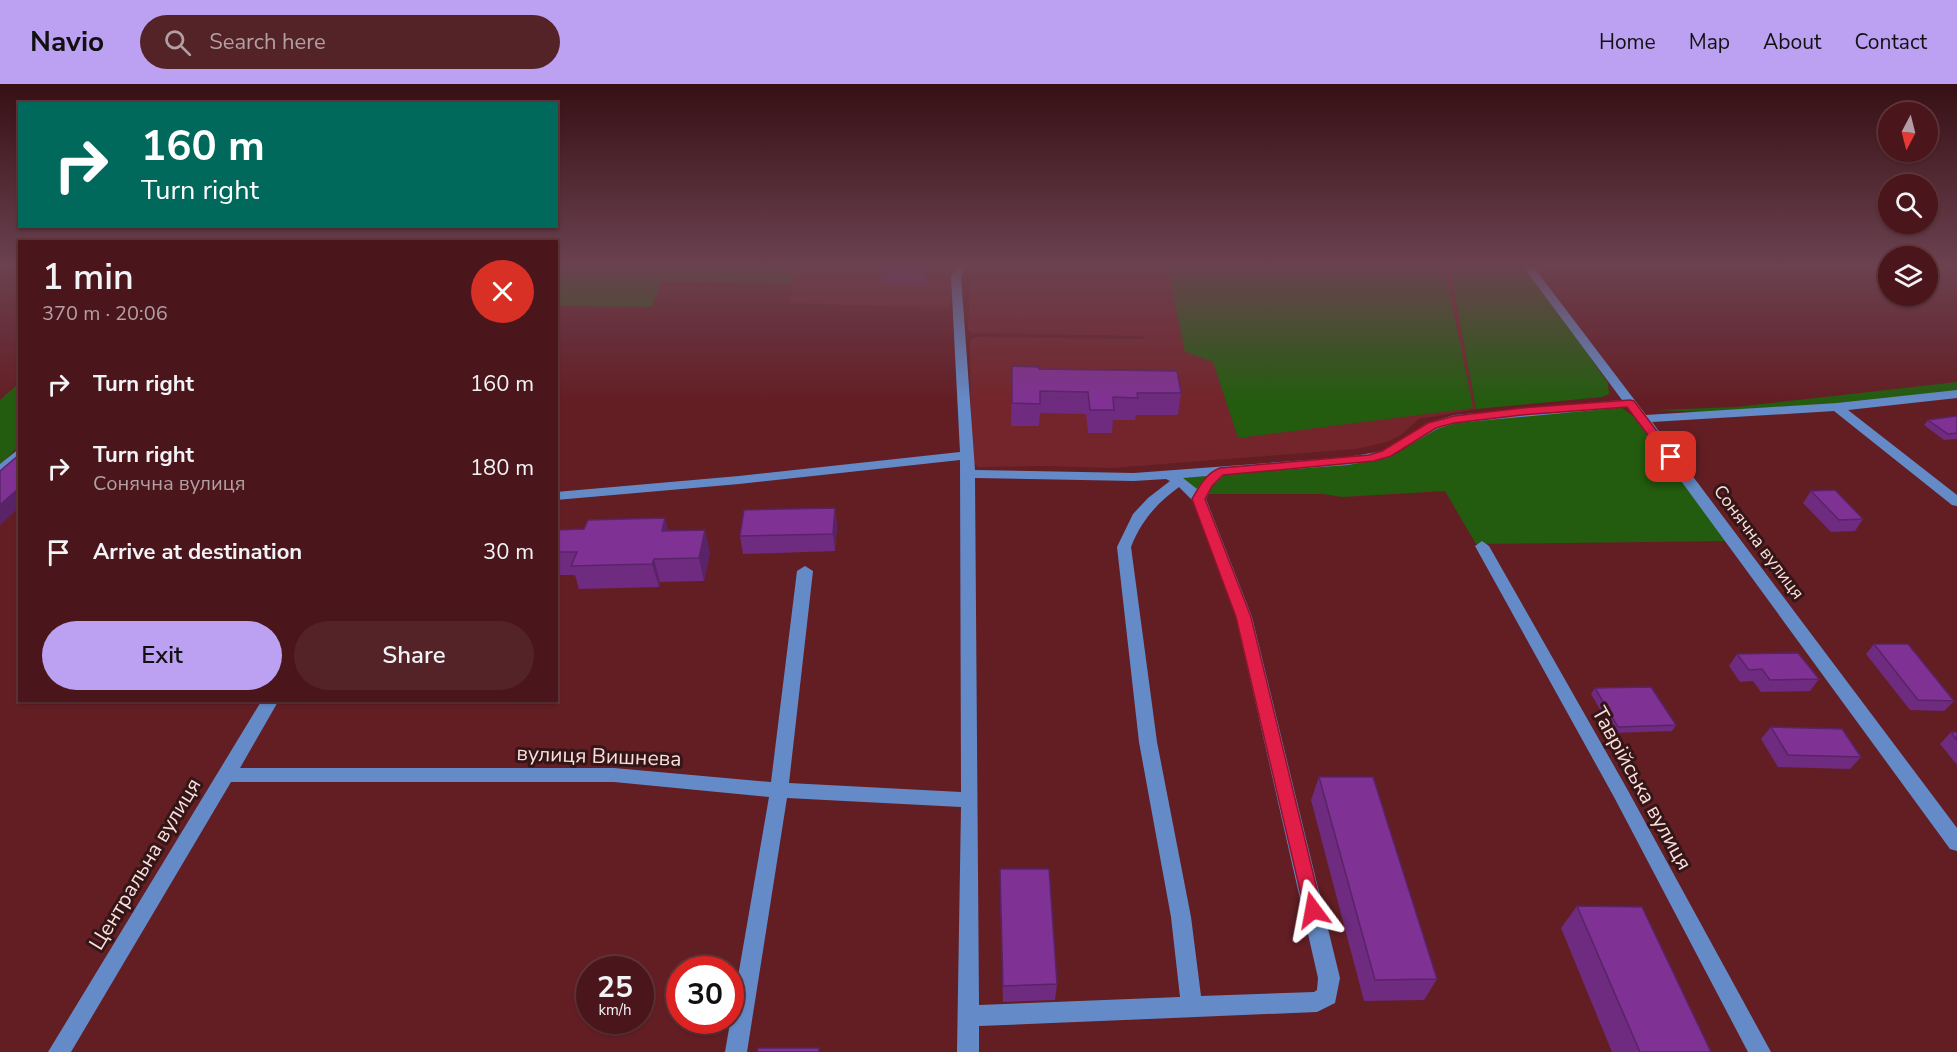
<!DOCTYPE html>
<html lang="en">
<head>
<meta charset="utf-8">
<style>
  :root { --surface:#4a161b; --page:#542328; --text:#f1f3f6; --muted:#b29fa3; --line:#61353a; --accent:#bca0f2 }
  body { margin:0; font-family:"Nunito Sans",sans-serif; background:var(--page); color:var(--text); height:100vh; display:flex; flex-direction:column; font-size:22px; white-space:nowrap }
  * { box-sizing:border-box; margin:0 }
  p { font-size:20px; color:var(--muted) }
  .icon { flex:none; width:33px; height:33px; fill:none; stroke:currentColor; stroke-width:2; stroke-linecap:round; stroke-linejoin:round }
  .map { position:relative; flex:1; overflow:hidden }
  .details { position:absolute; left:18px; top:156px; width:540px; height:462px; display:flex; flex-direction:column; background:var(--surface); border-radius:0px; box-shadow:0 2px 4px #0004,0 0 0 2px var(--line) }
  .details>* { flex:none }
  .guide { position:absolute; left:18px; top:18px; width:540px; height:126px; border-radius:0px; box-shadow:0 2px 4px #0004,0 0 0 2px var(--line); background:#00695c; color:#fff; overflow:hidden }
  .needle { width:39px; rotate:187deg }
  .controls { position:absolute; left:1878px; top:18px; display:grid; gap:12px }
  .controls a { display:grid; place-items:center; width:60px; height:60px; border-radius:50%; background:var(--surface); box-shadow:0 2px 4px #0004,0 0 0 2px var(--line); font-size:30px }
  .speed { position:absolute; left:576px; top:872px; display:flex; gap:12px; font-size:30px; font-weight:700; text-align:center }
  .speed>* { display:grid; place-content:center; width:78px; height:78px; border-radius:50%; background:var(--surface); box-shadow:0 2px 4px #0004,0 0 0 2px var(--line); line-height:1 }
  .speed small { font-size:15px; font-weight:400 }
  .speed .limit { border:9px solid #d22; background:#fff; color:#111 }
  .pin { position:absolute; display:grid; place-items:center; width:51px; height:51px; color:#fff; margin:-26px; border-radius:12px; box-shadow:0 3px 9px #0006 }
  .me { position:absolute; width:66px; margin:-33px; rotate:347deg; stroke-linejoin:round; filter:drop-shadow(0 0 4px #0008) }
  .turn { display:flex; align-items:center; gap:21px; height:126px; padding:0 24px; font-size:27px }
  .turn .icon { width:78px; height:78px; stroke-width:2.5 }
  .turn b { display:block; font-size:42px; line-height:51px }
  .round { display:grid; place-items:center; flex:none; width:63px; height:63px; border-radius:32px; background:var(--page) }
  .overview { display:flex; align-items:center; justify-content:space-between; height:102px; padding:0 24px }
  h1 { font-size:36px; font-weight:600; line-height:45px }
  .button { display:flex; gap:12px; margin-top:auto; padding:12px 24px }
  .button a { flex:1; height:69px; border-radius:36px; background:var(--accent); color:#111; font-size:24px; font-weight:600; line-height:69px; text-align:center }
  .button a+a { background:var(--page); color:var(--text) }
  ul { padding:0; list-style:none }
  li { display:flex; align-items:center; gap:18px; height:84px; padding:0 24px }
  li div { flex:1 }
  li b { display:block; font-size:22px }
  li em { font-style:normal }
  header { display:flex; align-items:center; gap:36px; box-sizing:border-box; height:84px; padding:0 30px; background:var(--accent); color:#111 }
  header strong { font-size:28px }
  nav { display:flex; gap:33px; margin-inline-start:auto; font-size:21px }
  .search { width:420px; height:54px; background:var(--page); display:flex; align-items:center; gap:15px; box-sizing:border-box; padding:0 21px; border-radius:33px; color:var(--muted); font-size:22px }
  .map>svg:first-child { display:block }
  .built { fill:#73252b }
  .green { fill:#235c0f }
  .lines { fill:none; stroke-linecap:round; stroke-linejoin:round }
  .minor { fill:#648bc8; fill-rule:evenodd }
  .wall { fill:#6e2b7f }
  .shaded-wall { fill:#5a2368 }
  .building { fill:#803294; stroke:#5a2368; stroke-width:1.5 }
  .route { fill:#e11d48; stroke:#92132f; stroke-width:1.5 }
  .labels { text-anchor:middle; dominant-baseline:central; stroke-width:6; stroke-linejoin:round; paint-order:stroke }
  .street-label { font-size:18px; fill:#fadfde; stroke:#351617 }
  .near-street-label { font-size:21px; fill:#fadfde; stroke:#351617 }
</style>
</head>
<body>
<header>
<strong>Navio</strong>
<div class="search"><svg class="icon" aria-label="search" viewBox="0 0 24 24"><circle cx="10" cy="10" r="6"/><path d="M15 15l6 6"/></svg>Search here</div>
<nav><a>Home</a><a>Map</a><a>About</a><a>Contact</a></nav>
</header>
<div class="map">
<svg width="1957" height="968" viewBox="0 0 1957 968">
  <rect width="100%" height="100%" fill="#631e24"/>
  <g class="built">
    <polygon points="795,181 962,181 955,191 950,224 789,219"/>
    <polygon points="974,181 1449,181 1476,325 1419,335 1401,351 1387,358 1356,365 1112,384 1046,382 978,383 971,377 970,256 976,253 1144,255 1143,252 971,249 968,246 970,192"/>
  </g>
  <g class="green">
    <polygon points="557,181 795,181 792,200 661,197 652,223 557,222"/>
    <polygon points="1167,181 1444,181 1473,324 1238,354 1213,278 1185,268"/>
    <polygon points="1449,181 1523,181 1550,215 1608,299 1609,310 1602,313 1476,325"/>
    <polygon points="1957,298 1957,308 1853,318 1703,328 1657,326 1737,323"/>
    <polygon points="19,299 19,362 0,381 0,316"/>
    <path d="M 1609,322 L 1622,324 L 1632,331 L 1727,457 L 1476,460 L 1445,407 L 1342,413 L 1323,410 L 1190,410 L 1181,395 L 1185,392 L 1388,373 C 1409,366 1423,348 1443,339 Z"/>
  </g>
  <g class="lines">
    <g class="minor">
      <path d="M 959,181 L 969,181 L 961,192 L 975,386 L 1134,389 L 1348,373 L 1383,367 L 1427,339 L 1454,331 L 1622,316 L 1522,181 L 1532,181 L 1646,331 L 1837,319 L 1957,306 L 1957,314 L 1848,326 L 1957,411 L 1957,422 L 1952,421 L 1834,327 L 1652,338 L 1957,744 L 1957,767 L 1950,765 L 1627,323 L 1456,339 L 1437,345 L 1387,374 L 1348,381 L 1225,390 L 1212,402 L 1206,415 L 1252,533 L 1340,894 L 1335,919 L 1317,928 L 979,942 L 979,968 L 957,968 L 961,723 L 787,714 L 747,968 L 725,968 L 769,713 L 614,698 L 231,698 L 71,968 L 48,968 L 262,616 L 279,616 L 240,684 L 614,684 L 771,698 L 797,487 L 805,482 L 813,487 L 789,699 L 961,708 L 960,376 L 739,400 L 556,416 L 556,408 L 739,392 L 960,368 L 951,192 ZM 1207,392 L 1197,405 L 1183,394 ZM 975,394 L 1134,397 L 1166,395 L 1170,397 L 1148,414 L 1133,430 L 1117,463 L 1139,658 L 1171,833 L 1180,913 L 979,921 ZM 1179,403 L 1193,417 L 1236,533 L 1318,894 L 1317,906 L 1314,908 L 1201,912 L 1191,833 L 1157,658 L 1131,463 C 1141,437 1157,419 1179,403 Z"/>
      <polygon points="20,364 20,376 5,390 0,391 0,380"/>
      <polygon points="1482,457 1489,462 1626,703 1771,968 1748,968 1614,713 1475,462"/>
    </g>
  </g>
  <g class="wall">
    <polygon points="882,181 928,181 926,201 881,200 881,190"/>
    <polygon points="1012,282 1039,285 1181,309 1178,331 1136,331 1135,336 1113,336 1112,349 1088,349 1086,330 1040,329 1039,342 1011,342"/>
    <polygon points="1957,332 1957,355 1944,356 1924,341 1928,336"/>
    <polygon points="1811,407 1863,435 1855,447 1831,448 1803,419"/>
    <polygon points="835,424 837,442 835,467 743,470 740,452"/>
    <polygon points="556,446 668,447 710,469 704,497 660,498 659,503 579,505 575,491 556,491"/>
    <polygon points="1874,560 1954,617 1944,627 1910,626 1866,570"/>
    <polygon points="1737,570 1819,595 1810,607 1761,608 1753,597 1740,598 1729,582"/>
    <polygon points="1595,604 1676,641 1672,647 1614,649 1591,610"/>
    <polygon points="1771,643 1861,673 1850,685 1778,683 1761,655"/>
    <polygon points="1951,648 1957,648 1957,681 1940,660"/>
    <polygon points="1319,693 1437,895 1424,916 1364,917 1311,716"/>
    <polygon points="1000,785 1057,900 1055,916 1003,918 1000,802"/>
    <polygon points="1577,822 1711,968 1612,968 1561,844"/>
  </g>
  <g class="shaded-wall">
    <polygon points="927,181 928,181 926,201 925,190"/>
    <polygon points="20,403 20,423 0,441 0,421"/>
    <polygon points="835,424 837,442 835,467 833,450"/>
    <polygon points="665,434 671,458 662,447"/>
    <polygon points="705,446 710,469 704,497 699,474"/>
    <polygon points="654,475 660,498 659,503 652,480"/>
  </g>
  <g class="building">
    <polygon points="882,181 927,181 925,190 881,190"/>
    <polygon points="1012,282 1039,283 1039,285 1177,287 1181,309 1137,309 1138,314 1113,313 1114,326 1090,326 1088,308 1040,307 1040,320 1012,319"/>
    <polygon points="1957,332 1957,349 1948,350 1928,336"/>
    <polygon points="20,370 20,403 0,421 0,387"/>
    <polygon points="1835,406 1863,435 1839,436 1811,407"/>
    <polygon points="835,424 833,450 740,452 744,426"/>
    <polygon points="665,434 662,447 705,446 699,474 654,475 652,480 571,482 577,468 556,468 556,446 584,445 588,436"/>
    <polygon points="1874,560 1908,560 1954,617 1918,616"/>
    <polygon points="1798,569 1819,595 1770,596 1762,585 1749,586 1737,570"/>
    <polygon points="1651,603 1676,641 1618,643 1595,604"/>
    <polygon points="1771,643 1842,645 1861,673 1788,671"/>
    <polygon points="1951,648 1957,648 1957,656"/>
    <polygon points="1319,693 1373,693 1437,895 1375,896"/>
    <polygon points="1000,785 1049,785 1057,900 1003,902"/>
    <polygon points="1577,822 1642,823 1711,968 1640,968"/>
    <polygon points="758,964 819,964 819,968 757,968"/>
  </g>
  <linearGradient id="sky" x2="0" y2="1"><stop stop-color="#361014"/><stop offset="0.57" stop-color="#6b4150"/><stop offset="1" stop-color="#6b4150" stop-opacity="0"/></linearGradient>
  <rect width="1957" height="317" fill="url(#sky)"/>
  <path class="route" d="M 1630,316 L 1634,317 L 1675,371 L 1675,376 L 1667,376 L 1627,323 L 1522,331 L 1454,339 L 1436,344 L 1391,372 L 1374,377 L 1223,391 L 1212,402 L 1205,415 L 1251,533 L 1322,826 L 1319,832 L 1313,835 L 1306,832 L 1236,533 L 1192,415 C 1199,403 1206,389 1220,384 L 1369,371 L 1382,367 L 1428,339 L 1454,332 L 1522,324 Z"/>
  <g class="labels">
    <g class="street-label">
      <text transform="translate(1759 458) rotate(53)">Сонячна вулиця</text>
    </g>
    <g class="near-street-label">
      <text transform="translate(599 672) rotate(2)">вулиця Вишнева</text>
      <text transform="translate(1642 704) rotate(61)">Таврійська вулиця</text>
      <text transform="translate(145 780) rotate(-59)">Центральна вулиця</text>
    </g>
  </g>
</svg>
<div class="controls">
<a><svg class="needle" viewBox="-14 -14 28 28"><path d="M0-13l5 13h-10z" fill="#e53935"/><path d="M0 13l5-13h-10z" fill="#b29fa3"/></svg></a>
<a><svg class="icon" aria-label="search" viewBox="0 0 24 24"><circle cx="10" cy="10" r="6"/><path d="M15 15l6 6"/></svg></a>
<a><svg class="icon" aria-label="layers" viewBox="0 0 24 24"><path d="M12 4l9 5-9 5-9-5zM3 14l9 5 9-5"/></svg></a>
</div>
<div class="speed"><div>25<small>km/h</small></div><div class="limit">30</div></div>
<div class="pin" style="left:1671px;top:373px;background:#d93025"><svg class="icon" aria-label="arrive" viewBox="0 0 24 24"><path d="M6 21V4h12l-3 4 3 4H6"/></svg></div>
<svg class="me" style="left:1313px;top:826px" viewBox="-20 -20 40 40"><path d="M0-17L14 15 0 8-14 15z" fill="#e11d48" stroke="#fff" stroke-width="4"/></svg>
<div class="guide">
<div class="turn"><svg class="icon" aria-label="right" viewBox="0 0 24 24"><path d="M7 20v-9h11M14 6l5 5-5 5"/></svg><div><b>160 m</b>Turn right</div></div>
</div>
<section class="details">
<div class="overview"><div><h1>1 min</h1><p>370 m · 20:06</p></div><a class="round" style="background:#d93025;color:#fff"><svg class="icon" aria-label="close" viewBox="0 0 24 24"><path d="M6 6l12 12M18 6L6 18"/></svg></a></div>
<ul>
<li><svg class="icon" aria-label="right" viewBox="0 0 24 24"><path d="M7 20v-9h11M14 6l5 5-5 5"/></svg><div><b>Turn right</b></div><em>160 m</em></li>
<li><svg class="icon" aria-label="right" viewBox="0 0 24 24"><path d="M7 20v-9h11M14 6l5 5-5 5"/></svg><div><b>Turn right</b><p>Сонячна вулиця</p></div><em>180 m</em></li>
<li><svg class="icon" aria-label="arrive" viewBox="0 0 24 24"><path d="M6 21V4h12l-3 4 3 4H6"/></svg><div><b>Arrive at destination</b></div><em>30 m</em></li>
</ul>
<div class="button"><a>Exit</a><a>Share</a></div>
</section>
</div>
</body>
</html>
